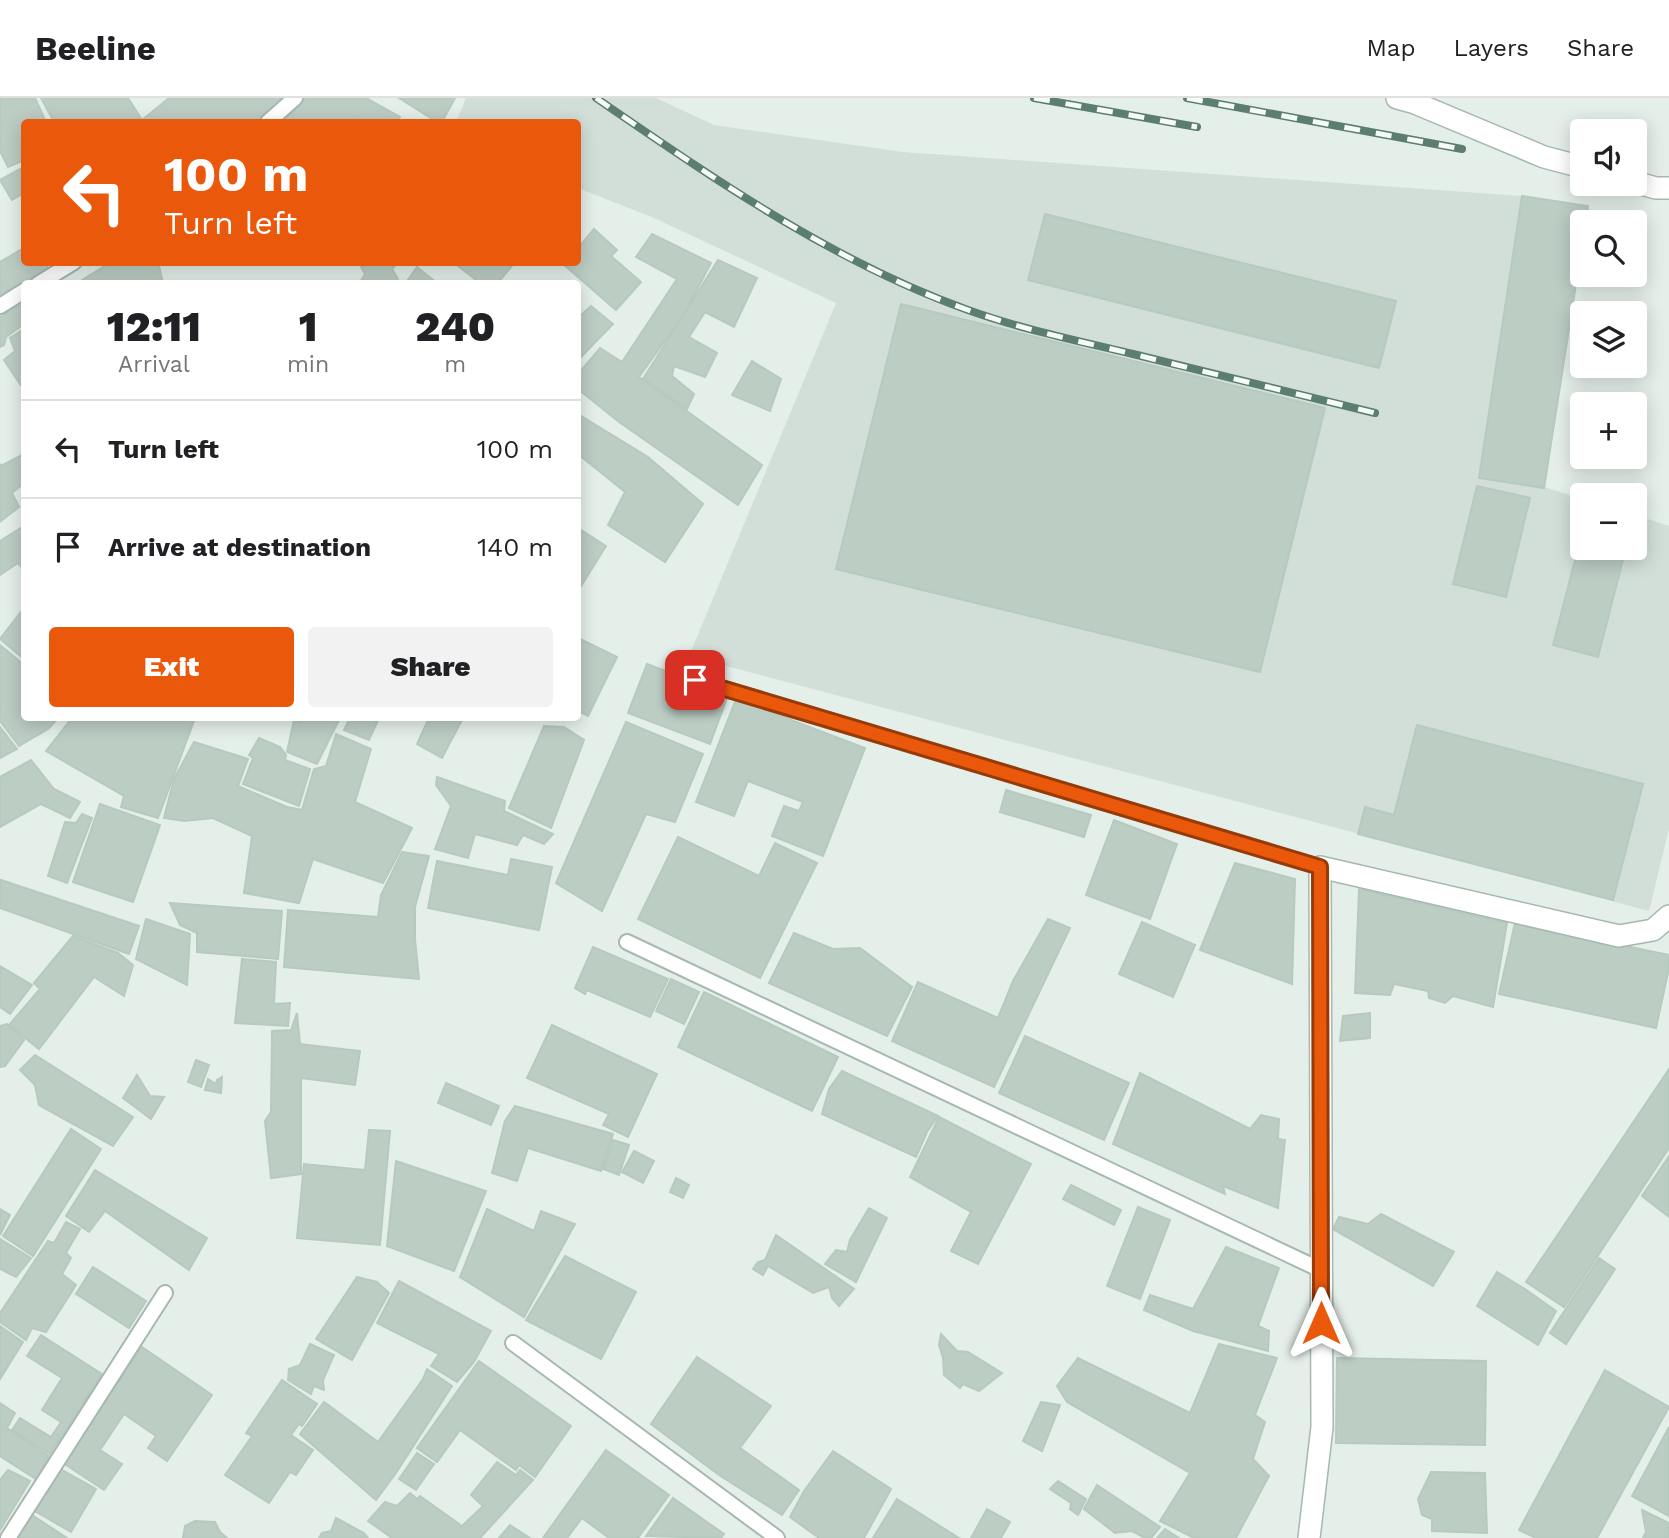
<!DOCTYPE html>
<html lang="en">
<head>
<meta charset="utf-8">
<style>
  :root { --surface:#fff; --page:#f2f2f2; --text:#202124; --muted:#757577; --line:#e0e0e0; --accent:#ea580c }
  body { margin:0; font-family:"Work Sans",sans-serif; background:var(--page); color:var(--text); height:100vh; display:flex; flex-direction:column; font-size:26px; white-space:nowrap }
  * { box-sizing:border-box; margin:0 }
  p { font-size:23px; color:var(--muted) }
  .icon { flex:none; width:38px; height:38px; fill:none; stroke:currentColor; stroke-width:2; stroke-linecap:round; stroke-linejoin:round }
  .map { position:relative; flex:1; overflow:hidden }
  .panel { position:absolute; left:21px; top:182px; width:560px; height:441px; display:flex; flex-direction:column; background:var(--surface); border-radius:7px; box-shadow:0 4px 18px #0003 }
  .panel>* { flex:none }
  .banner { position:absolute; left:21px; top:21px; width:560px; height:147px; border-radius:7px; box-shadow:0 4px 18px #0003; background:#ea580c; color:#fff; overflow:hidden }
  .tools { position:absolute; left:1570px; top:21px; display:grid; gap:14px }
  .tools a { display:grid; place-items:center; width:77px; height:77px; border-radius:7px; background:var(--surface); box-shadow:0 4px 18px #0003; font-size:35px }
  .pin { position:absolute; display:grid; place-items:center; width:60px; height:60px; color:#fff; margin:-30px; border-radius:14px; box-shadow:0 4px 10px #0006 }
  .me { position:absolute; width:77px; margin:-38px; rotate:0deg; stroke-linejoin:round; filter:drop-shadow(0 0 5px #0008) }
  .turn { display:flex; align-items:center; gap:24px; height:147px; padding:0 28px; font-size:32px }
  .turn .icon { width:91px; height:91px; stroke-width:2.5 }
  .turn b { display:block; font-size:49px; line-height:60px }
  .eta { display:flex; justify-content:space-evenly; align-items:center; height:119px; text-align:center }
  .eta b { font-size:42px; font-weight:800; line-height:49px }
  .button { display:flex; gap:14px; margin-top:auto; padding:14px 28px }
  .button a { flex:1; height:80px; border-radius:7px; background:var(--accent); color:#fff; font-size:28px; font-weight:800; line-height:80px; text-align:center }
  .button a+a { background:var(--page); color:var(--text) }
  ul { padding:0; list-style:none }
  li { display:flex; align-items:center; gap:21px; height:98px; padding:0 28px; border-top:2px solid var(--line) }
  li div { flex:1 }
  li b { display:block; font-size:26px }
  li em { font-style:normal }
  header { display:flex; align-items:center; gap:42px; box-sizing:border-box; height:98px; padding:0 35px; background:var(--surface); border-bottom:2px solid var(--line) }
  header strong { font-size:33px }
  nav { display:flex; gap:38px; margin-inline-start:auto; font-size:24px }
  .map>svg:first-child { display:block }
  .built { fill:#d2dfd8 }
  .building { fill:#bccdc4; stroke:#b6cabf; stroke-width:2 }
  .lines { fill:none; stroke-linecap:round; stroke-linejoin:round }
  .service-casing { stroke:#a6b8b0; stroke-width:18 }
  .minor-casing { stroke:#a6b8b0; stroke-width:24 }
  .service { stroke:#fff; stroke-width:14 }
  .minor { stroke:#fff; stroke-width:21 }
  .rail-casing { stroke:#5c7e71; stroke-width:8 }
  .rail { stroke:#f6fbf8; stroke-width:5; stroke-dasharray:16; stroke-linecap:butt }
  .route-casing { stroke:#983908; stroke-width:18 }
  .route { stroke:#ea580c; stroke-width:12 }
</style>
</head>
<body>
<header>
<strong>Beeline</strong>
<nav><a>Map</a><a>Layers</a><a>Share</a></nav>
</header>
<div class="map">
<svg width="1669" height="1440" viewBox="0 0 1669 1440">
  <rect width="100%" height="100%" fill="#e5efe9"/>
  <polygon class="built" points="466,0 656,0 714,27 903,54 1522,98 1588,108 1586,124 1582,124 1582,148 1544,389 1582,401 1582,450 1634,450 1635,417 1669,428 1669,731 1649,813 689,558 836,205 654,120 578,90 578,24 456,24"/>
  <g class="building">
    <polygon points="0,0 35,0 46,24 24,24 24,62 8,69 0,53"/>
    <polygon points="41,0 128,0 142,22 169,0 283,0 255,24 54,24"/>
    <polygon points="306,0 366,0 400,19 395,24 367,24 356,20 350,24 283,24"/>
    <polygon points="399,0 455,0 442,24 437,24"/>
    <polygon points="24,69 24,95 12,102 0,82"/>
    <polygon points="1522,98 1588,108 1586,124 1582,124 1582,148 1544,390 1479,380"/>
    <polygon points="1045,116 1396,203 1379,270 1028,182"/>
    <polygon points="594,131 617,152 611,158 641,184 616,212 563,166 578,164 578,150"/>
    <polygon points="652,136 711,165 684,216 639,279 762,367 738,407 619,324 578,291 578,276 600,250 622,264 677,181 636,159"/>
    <polygon points="24,150 24,164 44,164 48,170 0,198 0,164"/>
    <polygon points="718,162 757,180 734,229 705,214 689,239 717,255 705,279 674,268 672,278 694,296 687,311 643,281"/>
    <polygon points="111,164 158,164 163,185 76,186"/>
    <polygon points="371,164 398,164 392,171 398,181 391,186 359,186 365,176 361,169"/>
    <polygon points="453,164 515,164 497,186 481,186"/>
    <polygon points="417,169 438,186 405,186"/>
    <polygon points="23,206 24,226 6,239 4,247 0,249 0,219"/>
    <polygon points="901,206 1325,310 1260,574 836,471"/>
    <polygon points="591,208 613,226 578,262 578,220"/>
    <polygon points="24,231 24,292 4,262 15,253 10,240"/>
    <polygon points="752,263 781,281 770,313 732,297"/>
    <polygon points="578,316 648,359 703,406 665,464 608,427 625,394 578,356"/>
    <polygon points="24,356 24,385 12,395 19,409 1,423 0,366 1,368"/>
    <polygon points="1477,388 1530,400 1506,499 1453,486"/>
    <polygon points="24,428 24,472 18,465 0,477 0,443"/>
    <polygon points="578,430 606,448 578,493"/>
    <polygon points="1582,435 1582,450 1626,450 1598,559 1553,547"/>
    <polygon points="24,510 24,561 0,541"/>
    <polygon points="578,540 617,559 588,618 578,613"/>
    <polygon points="0,547 24,567 24,620 58,620 48,631 19,648 0,623"/>
    <polygon points="647,566 728,597 710,646 628,615"/>
    <polygon points="736,601 865,650 823,758 772,738 784,708 799,713 803,704 748,683 734,718 696,704"/>
    <polygon points="72,620 195,620 158,720 121,709 124,698 46,653"/>
    <polygon points="303,620 340,620 317,666 287,654 294,622 301,624"/>
    <polygon points="350,620 379,620 369,642 344,632"/>
    <polygon points="429,620 463,620 442,660 417,646"/>
    <polygon points="626,624 703,656 675,724 646,716 602,813 556,785"/>
    <polygon points="1417,627 1643,686 1613,802 1358,736 1365,709 1394,717"/>
    <polygon points="544,628 564,629 584,642 551,730 509,710"/>
    <polygon points="0,629 17,651 0,660"/>
    <polygon points="336,636 371,651 355,704 412,730 383,785 313,761 299,805 244,795 252,738 213,720 184,723 164,720 174,681 194,644 248,661 238,688 287,709 302,712 314,671 326,668"/>
    <polygon points="259,640 280,649 286,657 285,662 310,671 299,708 243,686 253,660 249,657"/>
    <polygon points="31,662 54,691 80,704 70,720 41,706 0,729 0,679"/>
    <polygon points="437,679 505,703 504,713 553,736 544,746 523,737 517,747 475,736 468,760 435,751 451,708 436,687"/>
    <polygon points="1006,692 1091,717 1084,739 1000,714"/>
    <polygon points="100,706 160,727 133,804 73,784"/>
    <polygon points="82,716 92,720 67,785 48,778 65,724 76,725"/>
    <polygon points="1114,722 1177,746 1150,821 1086,797"/>
    <polygon points="678,739 759,778 775,745 817,765 760,880 638,821"/>
    <polygon points="402,754 429,758 415,809 415,841 419,881 284,869 288,812 378,819 381,797"/>
    <polygon points="511,761 552,769 539,832 428,810 437,763 508,777"/>
    <polygon points="1235,765 1295,781 1292,886 1200,852"/>
    <polygon points="1,782 139,828 129,856 0,810"/>
    <polygon points="1359,791 1507,825 1493,909 1453,898 1445,905 1429,900 1428,893 1394,886 1390,897 1355,895"/>
    <polygon points="170,805 282,813 278,861 197,854 197,835 180,827"/>
    <polygon points="146,821 190,836 187,887 136,861"/>
    <polygon points="1048,821 1070,830 994,989 892,943 918,884 998,920 1013,883"/>
    <polygon points="1142,824 1195,847 1173,899 1119,876"/>
    <polygon points="1515,825 1669,857 1669,870 1656,930 1499,896"/>
    <polygon points="794,835 833,851 860,850 912,889 887,938 769,885"/>
    <polygon points="73,838 118,855 133,867 124,898 94,879 39,951 9,927 40,891 34,885"/>
    <polygon points="593,849 668,881 650,919 587,892 585,896 575,890"/>
    <polygon points="242,861 276,864 274,906 290,905 288,928 235,925"/>
    <polygon points="0,868 32,887 10,916 0,909"/>
    <polygon points="671,881 699,894 684,926 656,913"/>
    <polygon points="704,894 838,959 812,1013 678,949"/>
    <polygon points="297,915 300,946 360,953 355,987 301,980 301,1076 271,1080 265,1023 271,1014 272,933 291,932"/>
    <polygon points="1370,915 1370,940 1340,943 1343,918"/>
    <polygon points="7,926 24,942 5,968 0,969 0,928"/>
    <polygon points="552,927 657,976 628,1039 603,1027 609,1016 527,980"/>
    <polygon points="1025,938 1129,985 1104,1042 999,995"/>
    <polygon points="35,957 133,1019 113,1048 39,1007 35,987 20,972"/>
    <polygon points="196,962 209,967 201,989 188,984"/>
    <polygon points="1669,971 1669,1050 1564,1209 1526,1184"/>
    <polygon points="842,973 938,1018 927,1034 916,1059 822,1016 829,991"/>
    <polygon points="1140,975 1250,1031 1261,1017 1279,1021 1278,1041 1285,1042 1278,1110 1223,1088 1225,1096 1113,1046"/>
    <polygon points="137,977 150,998 164,999 151,1021 123,1000"/>
    <polygon points="222,979 221,995 205,992 208,981 216,986 217,982"/>
    <polygon points="446,985 499,1008 491,1027 438,1005"/>
    <polygon points="515,1008 613,1036 601,1073 528,1050 517,1083 492,1075 505,1023"/>
    <polygon points="939,1019 1031,1066 978,1166 951,1153 971,1114 910,1079"/>
    <polygon points="71,1031 101,1051 33,1158 3,1138"/>
    <polygon points="369,1032 390,1033 380,1147 297,1140 304,1066 365,1072"/>
    <polygon points="613,1042 629,1047 619,1077 603,1071"/>
    <polygon points="634,1053 654,1063 643,1085 622,1074"/>
    <polygon points="1669,1058 1669,1119 1642,1098"/>
    <polygon points="396,1063 486,1093 454,1173 387,1148"/>
    <polygon points="95,1072 207,1140 189,1172 105,1113 89,1134 66,1118"/>
    <polygon points="676,1080 689,1087 683,1100 670,1094"/>
    <polygon points="1071,1087 1121,1112 1114,1127 1063,1101"/>
    <polygon points="1138,1109 1170,1122 1140,1201 1107,1188"/>
    <polygon points="869,1110 887,1120 856,1184 825,1166 836,1152 847,1154 850,1142"/>
    <polygon points="0,1111 10,1117 0,1137"/>
    <polygon points="487,1111 534,1133 541,1113 575,1126 524,1219 460,1179"/>
    <polygon points="1381,1116 1454,1154 1433,1188 1333,1131 1339,1119 1368,1126"/>
    <polygon points="66,1124 80,1131 66,1155 71,1160 62,1176 76,1187 46,1234 32,1230 26,1242 0,1224 0,1215 48,1143 54,1145"/>
    <polygon points="776,1137 854,1191 839,1208 832,1200 829,1189 813,1195 768,1168 763,1177 753,1171 758,1164 765,1162"/>
    <polygon points="0,1141 31,1160 16,1179 0,1171"/>
    <polygon points="1226,1149 1279,1170 1258,1228 1269,1233 1268,1253 1193,1233 1144,1212 1150,1197 1193,1211"/>
    <polygon points="565,1158 636,1194 601,1261 526,1222"/>
    <polygon points="1599,1160 1615,1171 1566,1246 1550,1235"/>
    <polygon points="93,1169 146,1203 129,1230 76,1196"/>
    <polygon points="1497,1174 1525,1191 1556,1213 1538,1247 1477,1208"/>
    <polygon points="357,1179 377,1184 389,1195 352,1262 316,1241"/>
    <polygon points="399,1183 491,1233 474,1264 457,1284 431,1268 439,1256 377,1225"/>
    <polygon points="0,1228 23,1244 0,1281"/>
    <polygon points="941,1236 957,1253 968,1254 1002,1275 979,1293 963,1286 960,1290 944,1277 943,1260 939,1247"/>
    <polygon points="41,1237 102,1276 50,1356 12,1332 20,1320 51,1339 61,1324 42,1312 62,1280 27,1258"/>
    <polygon points="310,1246 334,1257 323,1282 324,1292 314,1288 311,1296 288,1282 289,1271 300,1267"/>
    <polygon points="1219,1246 1277,1260 1255,1317 1265,1324 1253,1361 1269,1378 1236,1440 1194,1440 1160,1423 1190,1375 1067,1304 1057,1288 1078,1260 1190,1315"/>
    <polygon points="142,1249 212,1297 167,1363 148,1350 156,1338 124,1316 100,1352 122,1366 104,1392 63,1365"/>
    <polygon points="697,1259 771,1308 740,1350 799,1392 782,1417 719,1377 651,1326"/>
    <polygon points="1337,1260 1486,1263 1485,1347 1336,1345"/>
    <polygon points="479,1263 571,1328 535,1379 519,1367 516,1372 460,1332 437,1364 417,1350"/>
    <polygon points="427,1271 452,1288 396,1375 376,1402 300,1336 324,1304 378,1344 423,1281"/>
    <polygon points="1605,1272 1669,1309 1597,1440 1536,1440 1519,1432"/>
    <polygon points="282,1282 317,1306 302,1328 299,1326 291,1337 313,1352 296,1377 290,1374 269,1405 225,1377 252,1338 246,1335"/>
    <polygon points="1041,1304 1060,1307 1042,1353 1023,1343"/>
    <polygon points="0,1305 15,1315 7,1330 49,1358 36,1381 0,1358"/>
    <polygon points="1669,1329 1669,1418 1632,1398"/>
    <polygon points="606,1352 669,1397 638,1440 609,1440 582,1420 567,1440 543,1440"/>
    <polygon points="833,1353 891,1391 864,1440 819,1440 790,1419 804,1393"/>
    <polygon points="417,1355 434,1366 416,1392 399,1381"/>
    <polygon points="497,1364 516,1377 520,1372 533,1382 480,1440 392,1440 368,1423 385,1404 397,1408 410,1395 417,1401 420,1398 462,1428 483,1408 471,1397"/>
    <polygon points="57,1369 96,1391 71,1434 33,1412"/>
    <polygon points="8,1372 30,1383 0,1432 0,1382"/>
    <polygon points="1431,1374 1485,1375 1487,1435 1432,1433 1432,1421 1422,1417 1418,1401"/>
    <polygon points="1058,1383 1086,1401 1078,1417 1070,1411 1071,1405 1050,1391"/>
    <polygon points="1097,1387 1160,1429 1151,1440 1145,1440 1132,1433 1115,1435 1084,1411"/>
    <polygon points="673,1400 724,1436 721,1440 646,1438"/>
    <polygon points="897,1401 959,1440 873,1440"/>
    <polygon points="987,1411 1010,1424 1001,1440 971,1440"/>
    <polygon points="1642,1412 1669,1425 1669,1440 1643,1440 1646,1434"/>
    <polygon points="29,1415 67,1440 12,1440"/>
    <polygon points="336,1420 364,1435 368,1440 319,1440 322,1435 331,1433"/>
    <polygon points="195,1423 215,1424 220,1434 227,1440 183,1440 185,1428"/>
    <polygon points="510,1427 530,1440 499,1440"/>
    <polygon points="1165,1431 1179,1440 1157,1440"/>
  </g>
  <g class="lines">
    <defs>
      <g id="service">
        <polyline points="268,24 295,0"/>
        <polyline points="38,186 74,164"/>
        <polyline points="0,208 24,193"/>
        <polyline points="695,582 1320,769"/>
        <polyline points="627,844 1321,1172"/>
        <polyline points="513,1245 777,1440"/>
        <polyline points="8,1440 165,1195"/>
      </g>
      <g id="minor">
        <polyline points="1397,0 1415,5 1544,59 1582,69"/>
        <polyline points="1634,84 1656,90 1669,90"/>
        <polyline points="1309,1440 1322,1329 1320,769 1619,838 1653,832 1669,818"/>
      </g>
    </defs>
    <use href="#service" class="service-casing"/>
    <use href="#minor" class="minor-casing"/>
    <use href="#service" class="service"/>
    <use href="#minor" class="minor"/>
    <defs>
      <g id="rail">
        <path d="M 596,0 C 713,80 833,164 968,212 C 1021,231 1078,243 1133,256 C 1213,276 1294,295 1375,315"/>
        <polyline points="1034,0 1197,29"/>
        <polyline points="1187,0 1462,51"/>
      </g>
    </defs>
    <use href="#rail" class="rail-casing"/>
    <use href="#rail" class="rail"/>
  </g>
  <g class="lines">
    <defs>
      <polyline id="route" points="695,582 1320,769 1321,1225"/>
    </defs>
    <use href="#route" class="route-casing"/>
    <use href="#route" class="route"/>
  </g>
</svg>
<div class="tools">
<a><svg class="icon" aria-label="sound" viewBox="0 0 24 24"><path d="M4 9h4l5-4v14l-5-4H4zM17 9q2 3 0 6"/></svg></a>
<a><svg class="icon" aria-label="search" viewBox="0 0 24 24"><circle cx="10" cy="10" r="6"/><path d="M15 15l6 6"/></svg></a>
<a><svg class="icon" aria-label="layers" viewBox="0 0 24 24"><path d="M12 4l9 5-9 5-9-5zM3 14l9 5 9-5"/></svg></a>
<a>+</a>
<a>−</a>
</div>
<div class="pin" style="left:695px;top:582px;background:#d93025"><svg class="icon" aria-label="arrive" viewBox="0 0 24 24"><path d="M6 21V4h12l-3 4 3 4H6"/></svg></div>
<svg class="me" style="left:1321px;top:1225px" viewBox="-20 -20 40 40"><path d="M0-17L14 15 0 8-14 15z" fill="#ea580c" stroke="#fff" stroke-width="4"/></svg>
<div class="banner">
<div class="turn"><svg class="icon" aria-label="left" viewBox="0 0 24 24"><path d="M17 20v-9H6M10 6l-5 5 5 5"/></svg><div><b>100 m</b>Turn left</div></div>
</div>
<section class="panel">
<div class="eta">
<div><b>12:11</b><p>Arrival</p></div>
<div><b>1</b><p>min</p></div>
<div><b>240</b><p>m</p></div>
</div>
<ul>
<li><svg class="icon" aria-label="left" viewBox="0 0 24 24"><path d="M17 20v-9H6M10 6l-5 5 5 5"/></svg><div><b>Turn left</b></div><em>100 m</em></li>
<li><svg class="icon" aria-label="arrive" viewBox="0 0 24 24"><path d="M6 21V4h12l-3 4 3 4H6"/></svg><div><b>Arrive at destination</b></div><em>140 m</em></li>
</ul>
<div class="button"><a>Exit</a><a>Share</a></div>
</section>
</div>
</body>
</html>
